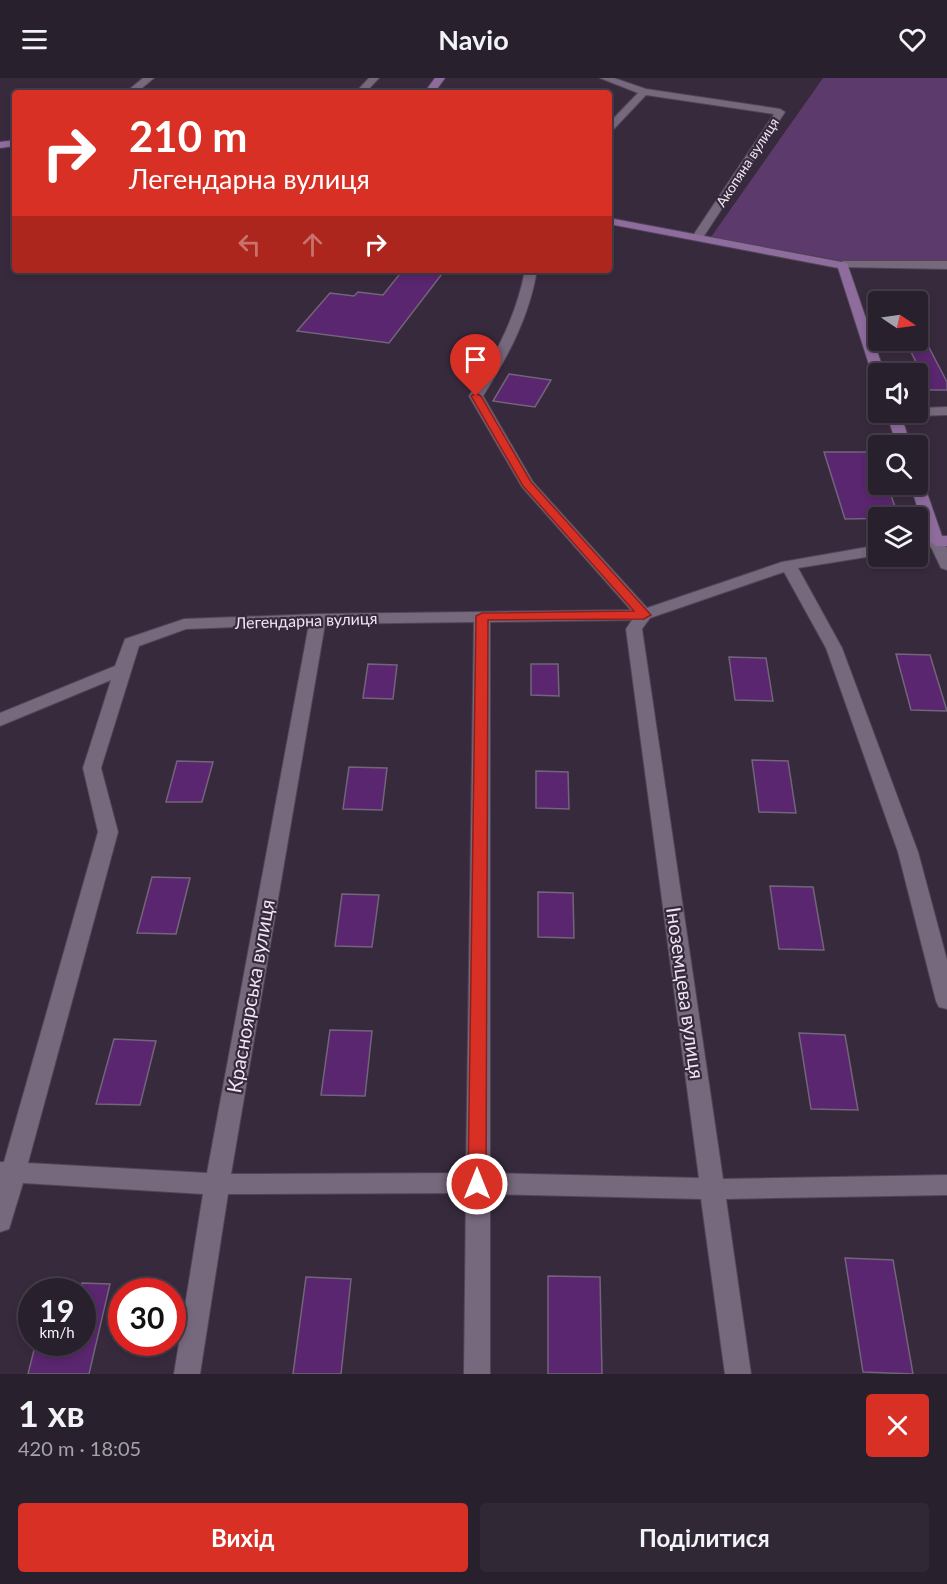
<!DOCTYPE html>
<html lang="uk">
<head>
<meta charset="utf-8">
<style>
  :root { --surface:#29202e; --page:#312836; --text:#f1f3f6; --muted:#a5a3aa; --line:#453e4a; --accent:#d93025 }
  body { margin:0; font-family:Lato,sans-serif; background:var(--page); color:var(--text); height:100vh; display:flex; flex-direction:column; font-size:22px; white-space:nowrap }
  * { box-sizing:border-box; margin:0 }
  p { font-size:20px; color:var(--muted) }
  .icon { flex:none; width:33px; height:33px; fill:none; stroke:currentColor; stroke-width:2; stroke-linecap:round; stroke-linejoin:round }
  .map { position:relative; height:1296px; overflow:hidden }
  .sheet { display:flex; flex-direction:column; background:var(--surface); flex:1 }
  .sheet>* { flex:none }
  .banner { position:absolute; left:12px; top:12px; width:600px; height:183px; border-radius:6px; box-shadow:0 3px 9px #0003,0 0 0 2px var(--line); background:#d93025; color:#fff; overflow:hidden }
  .needle { width:39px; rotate:103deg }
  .buttons { position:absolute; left:868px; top:213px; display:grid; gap:12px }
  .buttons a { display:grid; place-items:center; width:60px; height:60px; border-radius:6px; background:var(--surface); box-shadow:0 3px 9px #0003,0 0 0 2px var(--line); font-size:30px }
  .speed { position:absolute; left:18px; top:1200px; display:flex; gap:12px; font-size:30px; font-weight:700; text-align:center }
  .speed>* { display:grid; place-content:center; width:78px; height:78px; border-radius:50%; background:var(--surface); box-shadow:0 3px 9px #0003,0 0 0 2px var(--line); line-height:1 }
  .speed small { font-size:15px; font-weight:400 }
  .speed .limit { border:9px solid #d22; background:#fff; color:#111 }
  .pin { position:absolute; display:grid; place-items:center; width:51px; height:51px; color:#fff; margin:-62px -26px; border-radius:50% 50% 50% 0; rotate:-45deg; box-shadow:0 0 6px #0007 }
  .pin .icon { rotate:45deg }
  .me { position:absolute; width:66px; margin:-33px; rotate:0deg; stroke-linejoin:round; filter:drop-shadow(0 0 4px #0008) }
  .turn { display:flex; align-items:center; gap:21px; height:126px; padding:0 18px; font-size:27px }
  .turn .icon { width:78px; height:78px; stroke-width:2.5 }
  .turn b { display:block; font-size:42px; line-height:51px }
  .lanes { display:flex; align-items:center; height:57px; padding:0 18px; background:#0003; justify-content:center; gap:30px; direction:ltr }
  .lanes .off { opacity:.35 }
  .round { display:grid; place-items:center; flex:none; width:63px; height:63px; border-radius:6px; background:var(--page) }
  .summary { display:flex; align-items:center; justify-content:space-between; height:102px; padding:0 18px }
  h1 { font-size:36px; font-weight:700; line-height:45px }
  .primary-button { display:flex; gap:12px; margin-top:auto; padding:12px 18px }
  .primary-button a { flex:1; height:69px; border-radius:6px; background:var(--accent); color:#fff; font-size:24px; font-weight:700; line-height:69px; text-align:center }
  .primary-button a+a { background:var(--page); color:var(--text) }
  header { display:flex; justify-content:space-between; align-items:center; height:78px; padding:0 18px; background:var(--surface); font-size:27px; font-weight:700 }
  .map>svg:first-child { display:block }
  .green { fill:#5c3a6b }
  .building { fill:#5a266f; stroke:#726479; stroke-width:1.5 }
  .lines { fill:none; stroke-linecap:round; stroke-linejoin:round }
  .street-casing { stroke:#504555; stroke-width:2 }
  .secondary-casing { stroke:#504555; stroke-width:2 }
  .street { fill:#76687d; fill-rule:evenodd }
  .secondary { fill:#8e6c9d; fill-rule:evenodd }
  .route { fill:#d93025; stroke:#8d1f18; stroke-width:1.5 }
  .labels { text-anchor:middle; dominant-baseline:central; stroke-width:4.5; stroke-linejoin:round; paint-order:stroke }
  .far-street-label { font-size:14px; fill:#eee6f2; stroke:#372a3d }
  .street-label { font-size:16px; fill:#eee6f2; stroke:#372a3d }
  .near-street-label { font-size:20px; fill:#eee6f2; stroke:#372a3d }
</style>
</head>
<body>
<header><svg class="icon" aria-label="menu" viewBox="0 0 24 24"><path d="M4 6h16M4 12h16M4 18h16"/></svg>Navio<svg class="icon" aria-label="heart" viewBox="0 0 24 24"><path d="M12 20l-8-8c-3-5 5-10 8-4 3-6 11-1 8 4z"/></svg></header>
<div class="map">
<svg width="947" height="1296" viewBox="0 0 947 1296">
  <rect width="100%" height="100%" fill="#372a3d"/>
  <polygon class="green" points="823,0 947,0 947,183 847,184 711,159"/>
  <g class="building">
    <polygon points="403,192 445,192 389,265 297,253 330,215 354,218 358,214 383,217"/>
    <polygon points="905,262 925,262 947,304 947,312 930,312"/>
    <polygon points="509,296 551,302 535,329 493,323"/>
    <polygon points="824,374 875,374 879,385 879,406 887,406 899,440 845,441"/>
    <polygon points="896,576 930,577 947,633 911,632"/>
    <polygon points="729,579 766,580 773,623 735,622"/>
    <polygon points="368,586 397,587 393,621 363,620"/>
    <polygon points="531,586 558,586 559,618 531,617"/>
    <polygon points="752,682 788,683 796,735 759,734"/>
    <polygon points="177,683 213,684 202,724 166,724"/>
    <polygon points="349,689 387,690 382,732 343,731"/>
    <polygon points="536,693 568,694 569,731 536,730"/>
    <polygon points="152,799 190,800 176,856 137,855"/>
    <polygon points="770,808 813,809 824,872 779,871"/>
    <polygon points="538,814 573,815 574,860 538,859"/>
    <polygon points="342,816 379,817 372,869 335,868"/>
    <polygon points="330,952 372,953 365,1018 321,1017"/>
    <polygon points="799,955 845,957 858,1032 811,1031"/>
    <polygon points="114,961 156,963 140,1027 96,1026"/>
    <polygon points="845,1180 893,1182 913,1296 863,1294"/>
    <polygon points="548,1198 600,1199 602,1296 548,1296"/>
    <polygon points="306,1199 351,1201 341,1296 293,1296"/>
    <polygon points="82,1205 110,1206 89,1296 28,1296 36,1264 82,1264"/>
  </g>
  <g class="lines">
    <defs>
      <g id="street">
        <polygon points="143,0 154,0 136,15 125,15"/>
        <polygon points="369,0 379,0 365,15 355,15"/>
        <polygon points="600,0 614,0 646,11 780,31 785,34 702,161 694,161 692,159 774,36 646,17 612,53 609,54 609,45 638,15"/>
        <polygon points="843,183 947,183 947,191 839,189 839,185"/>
        <path d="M 525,192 L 537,192 C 529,240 508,278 483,318 L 533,404 L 647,530 L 782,484 L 879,467 L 879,477 L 798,490 L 842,570 L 918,774 L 947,882 L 947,931 L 939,929 L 936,923 L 898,774 L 826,570 L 784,494 L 650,540 L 642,551 L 723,1101 L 947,1097 L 947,1117 L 726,1121 L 751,1296 L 725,1296 L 701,1121 L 490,1116 L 490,1296 L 464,1296 L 466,1115 L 228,1116 L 200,1296 L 174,1296 L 203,1116 L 23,1105 L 9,1151 L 0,1154 L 0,1084 L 4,1084 L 98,754 L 83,690 L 111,602 L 0,648 L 0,635 L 115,588 L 125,561 L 184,541 L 318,536 L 631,532 L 522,409 L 469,318 C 495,278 516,240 525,192 ZM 632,542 L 626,551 L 699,1100 L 490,1095 L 490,544 ZM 474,544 L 466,1095 L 231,1096 L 325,546 ZM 309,546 L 207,1095 L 28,1085 L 118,754 L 101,690 L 139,568 L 186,551 Z"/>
        <polygon points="947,329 947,337 918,338 911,334 918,334 918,330"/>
        <polygon points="936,458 941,460 947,470 947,492 941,490 931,469 918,471 918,461"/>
      </g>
      <g id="secondary">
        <polygon points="435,0 445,0 434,15 424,15"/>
        <polygon points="15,62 15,68 0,70 0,64"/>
        <polygon points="609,140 847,185 885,296 879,296 879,300 872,296 838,190 609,146"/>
        <polygon points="886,334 900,334 911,368 897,368"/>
        <polygon points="918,402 924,406 942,458 947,458 947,468 936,468 928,463 910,406 918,406"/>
      </g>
    </defs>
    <use href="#street" class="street-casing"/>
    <use href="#secondary" class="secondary-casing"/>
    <use href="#street" class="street"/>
    <use href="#secondary" class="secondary"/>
  </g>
  <polygon class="route" points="476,315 481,318 531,404 651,537 644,541 488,542 486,1106 483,1111 477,1113 470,1111 468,1106 476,538 482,535 634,533 523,408 471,318"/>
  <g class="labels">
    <g class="far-street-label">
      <text transform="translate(747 84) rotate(-57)">Акопяна вулиця</text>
    </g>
    <g class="street-label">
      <text transform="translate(306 542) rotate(-2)">Легендарна вулиця</text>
    </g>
    <g class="near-street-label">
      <text transform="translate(686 915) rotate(82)">Іноземцева вулиця</text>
      <text transform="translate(250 918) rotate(-80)">Красноярська вулиця</text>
    </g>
  </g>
</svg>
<div class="buttons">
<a><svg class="needle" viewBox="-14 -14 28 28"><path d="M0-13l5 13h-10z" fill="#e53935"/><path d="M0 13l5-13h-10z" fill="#a5a3aa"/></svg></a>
<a><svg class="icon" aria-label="sound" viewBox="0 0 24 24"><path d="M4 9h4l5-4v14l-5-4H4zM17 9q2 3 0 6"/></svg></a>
<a><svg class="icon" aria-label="search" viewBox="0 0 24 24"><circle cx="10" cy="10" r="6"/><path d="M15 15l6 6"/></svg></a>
<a><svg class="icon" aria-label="layers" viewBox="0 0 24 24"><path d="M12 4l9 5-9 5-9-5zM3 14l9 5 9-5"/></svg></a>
</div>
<div class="speed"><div>19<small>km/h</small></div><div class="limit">30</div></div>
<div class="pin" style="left:476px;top:318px;background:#d93025"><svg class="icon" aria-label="arrive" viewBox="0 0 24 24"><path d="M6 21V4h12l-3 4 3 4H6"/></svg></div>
<svg class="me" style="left:477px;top:1106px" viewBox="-20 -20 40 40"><circle r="17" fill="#d93025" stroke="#fff" stroke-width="3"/><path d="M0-11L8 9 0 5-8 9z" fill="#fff"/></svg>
<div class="banner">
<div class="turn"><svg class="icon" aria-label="right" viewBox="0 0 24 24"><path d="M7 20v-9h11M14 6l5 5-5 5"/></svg><div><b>210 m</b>Легендарна вулиця</div></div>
<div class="lanes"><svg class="icon off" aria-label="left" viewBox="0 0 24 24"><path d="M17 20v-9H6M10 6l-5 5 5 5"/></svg><svg class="icon off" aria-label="ahead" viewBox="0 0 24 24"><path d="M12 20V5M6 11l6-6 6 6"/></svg><svg class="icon" aria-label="right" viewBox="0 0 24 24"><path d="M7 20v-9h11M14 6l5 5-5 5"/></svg></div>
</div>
</div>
<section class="sheet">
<div class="summary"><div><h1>1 хв</h1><p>420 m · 18:05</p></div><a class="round" style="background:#d93025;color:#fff"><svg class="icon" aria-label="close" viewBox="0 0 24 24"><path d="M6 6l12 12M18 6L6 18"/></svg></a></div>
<div class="primary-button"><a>Вихід</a><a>Поділитися</a></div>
</section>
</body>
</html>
